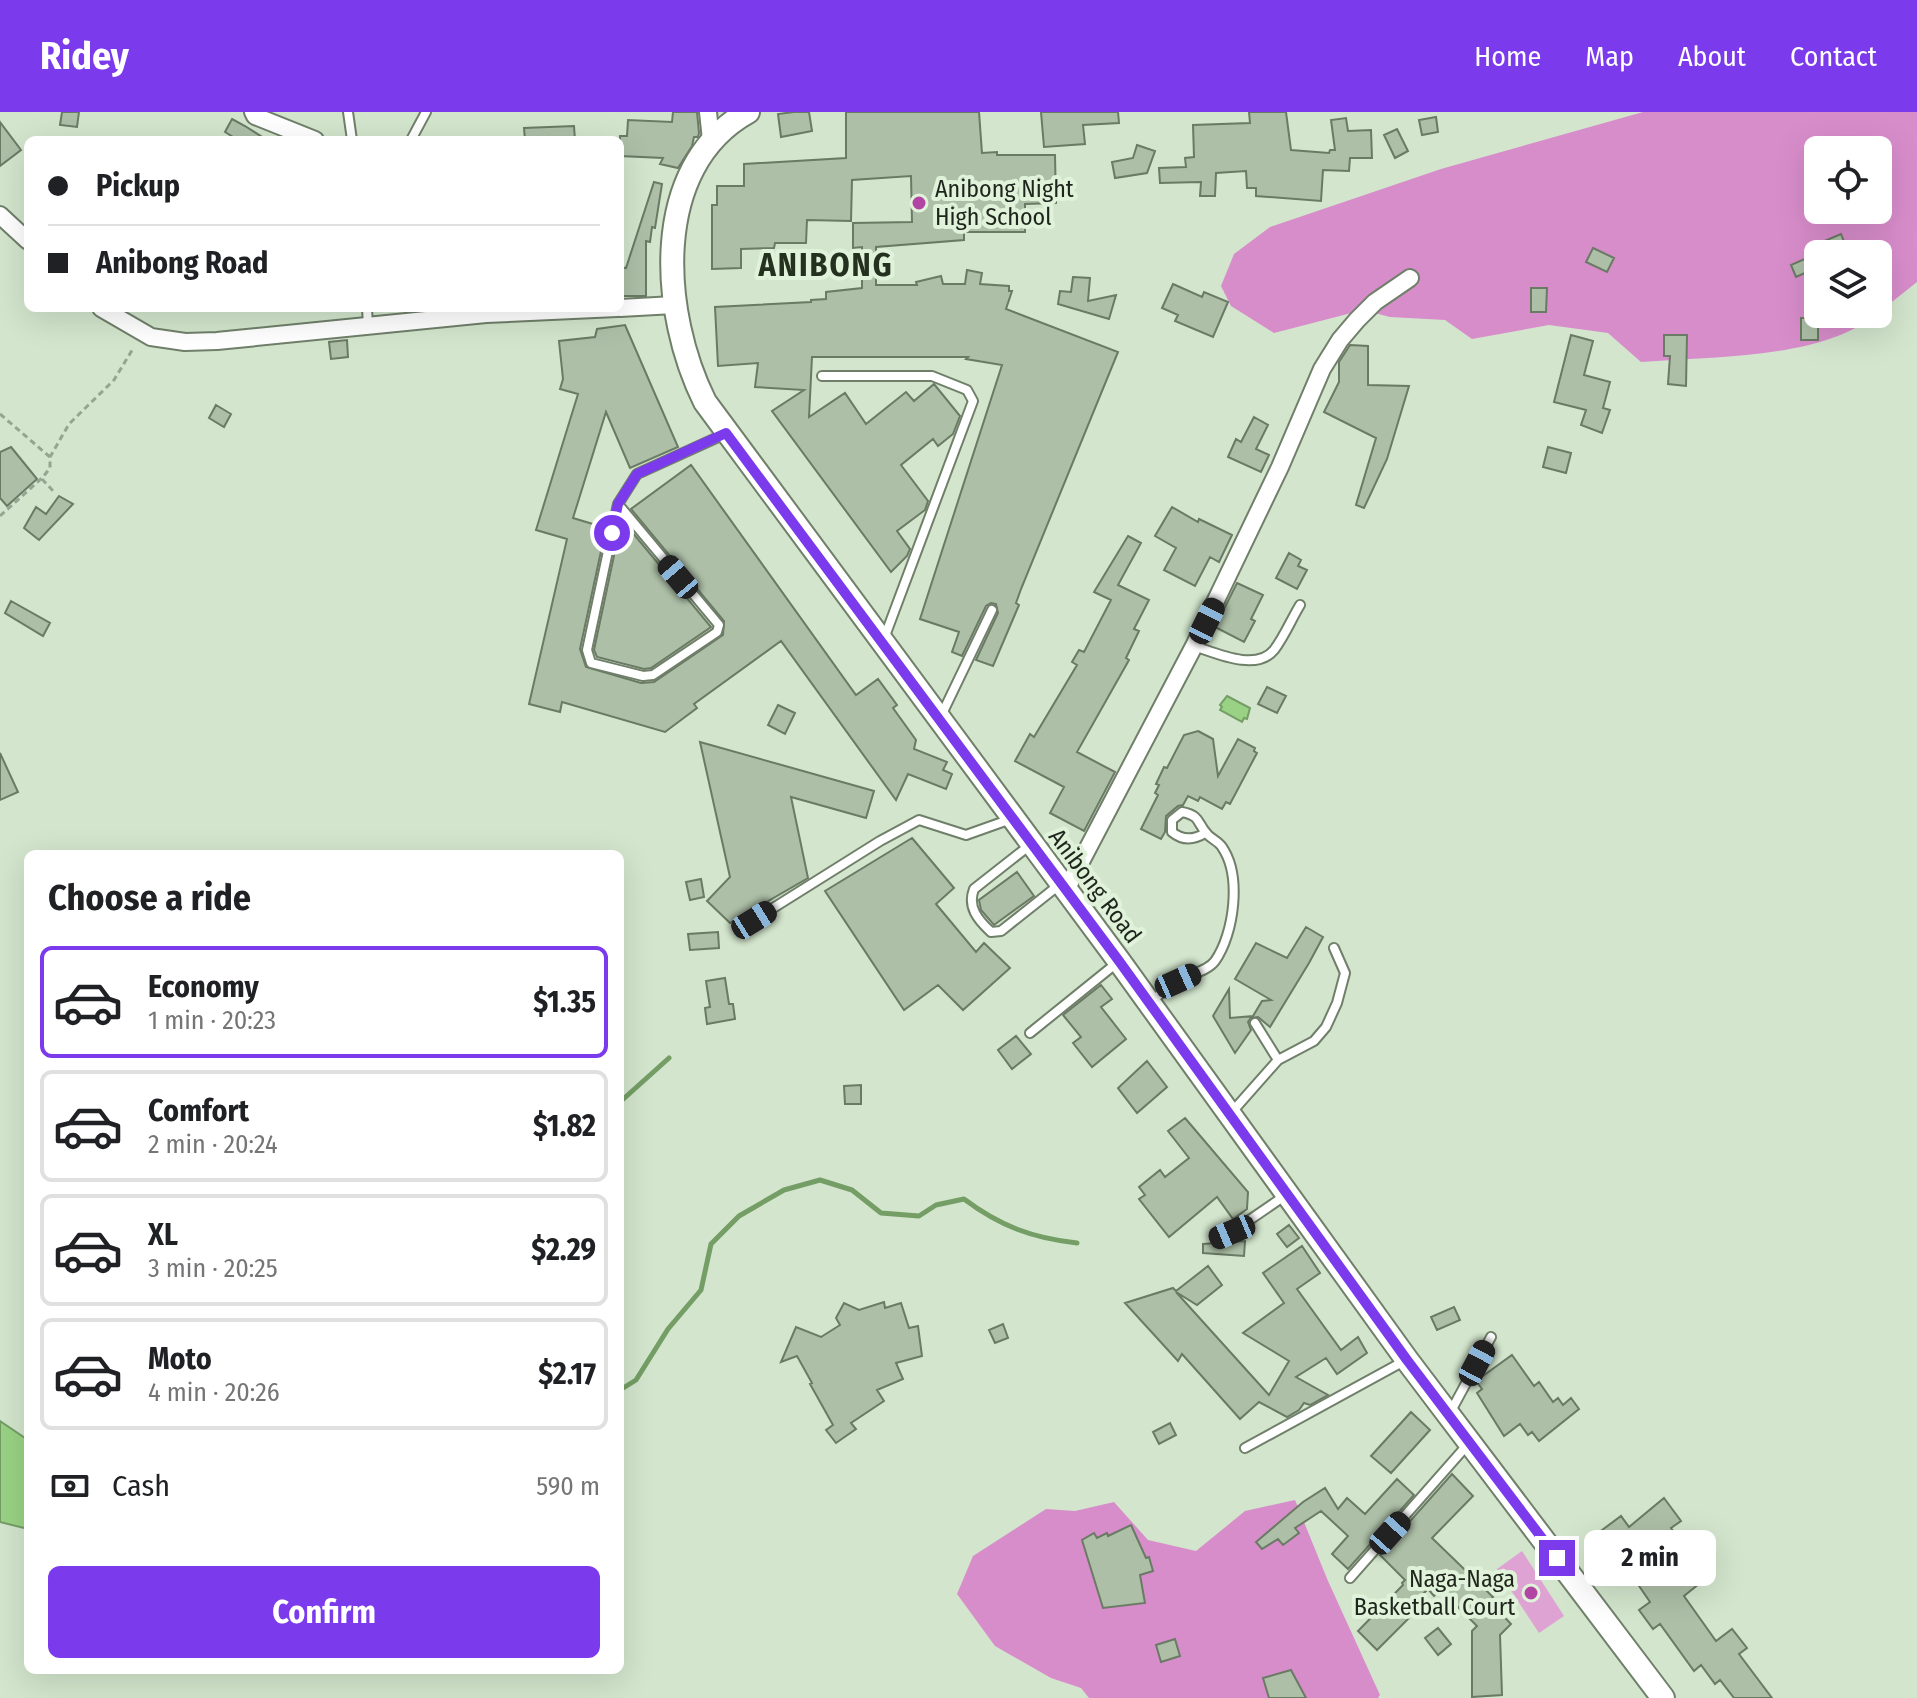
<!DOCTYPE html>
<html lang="en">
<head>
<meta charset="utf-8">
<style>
  body { margin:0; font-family:"Fira Sans Condensed",sans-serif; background:#f2f2f2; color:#202124; height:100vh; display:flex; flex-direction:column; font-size:30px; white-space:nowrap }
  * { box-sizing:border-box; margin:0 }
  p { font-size:26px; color:#757577 }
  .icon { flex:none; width:44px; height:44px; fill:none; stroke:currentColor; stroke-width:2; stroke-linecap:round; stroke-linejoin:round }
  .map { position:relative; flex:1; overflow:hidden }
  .panel { position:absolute; left:24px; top:738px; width:600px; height:824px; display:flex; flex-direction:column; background:#fff; border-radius:12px; box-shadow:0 8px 32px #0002 }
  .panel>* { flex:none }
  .banner { position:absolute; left:24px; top:24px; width:600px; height:176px; border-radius:12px; box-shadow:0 8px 32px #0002; display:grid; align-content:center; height:176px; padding:0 24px; background:#fff }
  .buttons { position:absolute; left:1804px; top:24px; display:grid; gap:16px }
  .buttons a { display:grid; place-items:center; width:88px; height:88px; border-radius:12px; background:#fff; box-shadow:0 8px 32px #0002; font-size:40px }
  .end { position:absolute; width:36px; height:36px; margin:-18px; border:10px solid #7c3aed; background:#fff; box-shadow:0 0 0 4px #fff }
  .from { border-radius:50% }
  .bubble { position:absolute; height:56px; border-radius:12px; background:#fff; box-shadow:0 8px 32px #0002; font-size:26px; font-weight:700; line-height:56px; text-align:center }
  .car { position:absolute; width:24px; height:48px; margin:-24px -12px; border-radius:10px; box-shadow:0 0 6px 2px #0007; background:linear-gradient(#222 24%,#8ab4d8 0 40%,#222 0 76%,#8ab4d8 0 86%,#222 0) }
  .banner b { display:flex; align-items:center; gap:28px; height:76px; font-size:30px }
  .banner b+b { border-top:2px solid #e0e0e0 }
  .banner i { width:20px; height:20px; background:#202124 }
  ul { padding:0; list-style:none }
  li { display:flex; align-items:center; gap:24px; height:112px; margin:0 16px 12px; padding:0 8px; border:4px solid #e0e0e0; border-radius:12px }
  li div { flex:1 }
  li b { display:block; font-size:30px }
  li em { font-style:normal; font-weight:700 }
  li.active { border-color:#7c3aed }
  li>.icon { width:72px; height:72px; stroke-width:1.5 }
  h2 { padding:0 24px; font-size:36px; line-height:96px }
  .pay { display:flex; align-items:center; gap:20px; height:88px; padding:0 24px; font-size:30px }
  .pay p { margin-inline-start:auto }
  .button { display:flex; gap:16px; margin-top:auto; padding:16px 24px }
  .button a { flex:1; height:92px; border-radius:12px; background:#7c3aed; color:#fff; font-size:32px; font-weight:700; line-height:92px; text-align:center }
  header { display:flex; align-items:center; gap:48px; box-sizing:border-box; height:112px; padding:0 40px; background:#7c3aed; color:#fff }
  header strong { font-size:38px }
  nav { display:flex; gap:44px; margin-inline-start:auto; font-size:28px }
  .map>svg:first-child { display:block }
  .green { fill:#dea3d3 }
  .forest { fill:#d88dcb; fill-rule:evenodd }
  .water { fill:#99d284; stroke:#749e65; stroke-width:2 }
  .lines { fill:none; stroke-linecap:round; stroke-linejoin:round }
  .stream { stroke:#749e65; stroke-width:5 }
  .building { fill:#adbfa7; stroke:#6a7a64; stroke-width:2 }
  .lane-casing { stroke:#6f7f69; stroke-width:12 }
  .street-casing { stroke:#6f7f69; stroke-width:20 }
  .secondary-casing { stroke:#6f7f69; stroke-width:26 }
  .path { stroke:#96a592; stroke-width:3; stroke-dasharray:6 4; stroke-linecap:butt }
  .lane { stroke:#fff; stroke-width:8 }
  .street { stroke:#fff; stroke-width:16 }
  .secondary { stroke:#fff; stroke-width:22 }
  .route { stroke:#7c3aed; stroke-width:10 }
  .poi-dot { fill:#b245a4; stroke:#e0f2da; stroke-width:3 }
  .labels { text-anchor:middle; stroke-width:8; stroke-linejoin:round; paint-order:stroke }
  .poi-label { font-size:24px; fill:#1e251c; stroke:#e0f2da; text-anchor:start }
  .street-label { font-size:24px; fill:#1e251c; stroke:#e0f2da }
  .district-label { font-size:32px; font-weight:bold; letter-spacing:2px; fill:#23311e; stroke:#e0f2da }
</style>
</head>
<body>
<header>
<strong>Ridey</strong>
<nav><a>Home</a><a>Map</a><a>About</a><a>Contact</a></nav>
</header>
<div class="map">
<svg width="1917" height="1586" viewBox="0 0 1917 1586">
  <rect width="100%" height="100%" fill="#d3e5cd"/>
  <path class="green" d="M1522 1439 1564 1504 1539 1521 1497 1457Z"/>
  <path class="forest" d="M1643 0H1917V170L1878 201V142H1818V202H1877C1820 248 1712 244 1641 250L1608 221 1549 213 1472 227 1445 208 1390 205 1363 198 1274 221 1231 194 1221 174 1234 142 1270 115 1441 57ZM1818 38H1878V98H1818Z
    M1295 1388 1328 1469 1380 1583 1378 1586H1089L1081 1576 1051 1566 995 1534 957 1482 973 1444 1046 1397 1075 1399 1114 1390 1148 1428 1196 1439 1245 1399Z"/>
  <path class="water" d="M1227 584 1250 596 1247 607 1244 606 1242 610 1220 598 1222 595 1220 593Z
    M0 1309 28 1328V1417L0 1410Z"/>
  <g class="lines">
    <path class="stream" d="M620 990 669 946
      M620 1278 636 1268 668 1217 701 1178 711 1132 739 1104 784 1078 820 1068 852 1078 881 1101 919 1104 936 1093 964 1087C1000 1114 1032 1126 1077 1131"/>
  </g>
  <path class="building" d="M62 0H79L77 15 60 13Z
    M673 0H697L699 21 698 25H694L692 34 678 56 660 52 663 46 620 44V24H627L628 8 672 10Z
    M794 0H809L812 19 781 25 778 2Z
    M846 0H979L982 41 997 40V43H1055L1056 91 1025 92V120H964V128L876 135V173H917L916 170 941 164 943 172H965L967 158 982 161 980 172 1009 174V179H1012L1006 197 1118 240 1021 477 1016 491 1019 493 993 554 976 548 998 501 996 492 991 491 986 494 962 544 952 540 959 520 920 507 1002 253 966 247 968 245H812L809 305 845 281 866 312 906 280 914 289 934 272 960 304 953 322 938 334 933 327 901 353 928 389 925 398 897 419 910 437 907 444 891 460 772 299 804 278 755 275 758 251 718 254 715 195 811 190V188L826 187V180L862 176V135L853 136V111L912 110 911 64 852 68 851 109 807 108 806 131H775L774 136 741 137V156L712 157V93H717V74H744V52L846 46Z
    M1041 0H1118L1119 11 1083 13 1085 32 1044 35Z
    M1249 0H1286L1291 38 1329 41 1330 38H1335L1331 8 1346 6 1348 19 1371 18 1372 46H1350L1349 59 1323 58 1321 89 1256 84V76H1247L1246 59 1216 61 1215 84H1200L1201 70 1160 71 1159 56 1186 55 1185 46 1194 45 1193 13 1250 11Z
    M1436 5 1438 20 1422 23 1419 8Z
    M232 7 245 14 267 28H238L225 20Z
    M0 10 21 38 0 54Z
    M574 14 575 28H525L524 16Z
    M1397 17 1408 39 1395 46 1384 23Z
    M1137 33 1155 39 1147 61 1115 66 1112 50 1133 46Z
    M654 70 662 72 655 116 652 115 650 130 646 129V184H620V155L626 156Z
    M1841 122 1849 142H1827L1822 130Z
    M1593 136 1614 146 1607 160 1586 150Z
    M1809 145 1814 157 1796 165 1791 153Z
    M1073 165 1090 166 1088 189 1116 183 1109 207 1058 192 1060 179 1071 180Z
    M1173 172 1202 185 1204 180 1228 190 1213 225 1175 209 1178 203 1162 196Z
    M1531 176H1547L1546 200H1531Z
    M1801 206H1818V228H1801Z
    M625 213 678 335 630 356 606 300 573 406 606 416 580 537 586 555 641 571 654 570 723 523 724 509 631 397 691 353 856 583 878 567 897 593 893 596 916 628 914 637 947 650 943 658 952 662 946 677 908 662 896 688 781 529 694 592 697 596 665 620 562 590 560 600 529 592 567 427 536 418 578 282 560 277 563 267 559 229 595 225 597 217Z
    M1571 223 1593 229 1584 263 1610 270 1603 296 1610 298 1602 321 1581 313 1586 298 1554 290Z
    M1664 223H1687L1686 274 1668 272 1670 244H1664Z
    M347 228 348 245 331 247 329 230Z
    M1350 233 1368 234V273L1409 274 1387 347 1364 396 1356 393 1376 326 1324 300 1339 270V250Z
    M216 293 231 302 224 315 209 306Z
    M1254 305 1268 313 1256 337 1269 343 1261 360 1228 345 1236 327 1241 330Z
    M11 335 37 367 7 394 0 386V340Z
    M1548 335 1571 341 1566 361 1543 355Z
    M59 384 73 392 39 428 24 416 36 395 46 402Z
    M1172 395 1198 410 1199 407 1232 423 1219 450 1210 445 1195 474 1164 458 1176 436 1155 424Z
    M627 414 711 515 651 556 644 557 597 545 594 538 619 420 625 422Z
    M1128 424 1141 431 1118 473 1149 488 1134 517 1139 519 1126 546 1129 548 1077 640 1115 660 1084 719 1050 701 1064 675 1015 649 1030 622 1034 625 1077 553 1072 550 1079 538 1084 540 1111 488 1094 480Z
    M1289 441 1301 448 1298 454 1307 458 1297 477 1276 466Z
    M1237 471 1263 483 1251 507 1255 509 1244 530 1215 515Z
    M11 489 50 511 43 524 5 501Z
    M1267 575 1286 584 1277 601 1258 592Z
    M778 593 795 601 785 622 768 613Z
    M1198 619 1213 627 1218 664 1238 627 1255 636 1254 639 1257 641 1230 692 1226 690 1222 697 1200 685 1198 689 1188 684 1183 693 1178 694 1166 704 1165 720 1161 727 1141 717 1158 683 1155 681 1159 673 1156 672 1164 655 1167 656 1184 623Z
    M700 630 874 679 866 706 791 685 808 766 730 811 707 789 730 765Z
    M0 641 18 680 0 688Z
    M912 726 954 776 936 792 976 840 984 831 1010 856 963 898 938 873 904 898 825 779Z
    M1017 760 1034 784 994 813 981 798 979 788Z
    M701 767 704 785 690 788 686 770Z
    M1306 815 1323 825 1309 851 1270 915 1258 905 1251 906 1248 910 1251 918 1235 941 1213 904 1229 877 1230 906 1253 904 1262 889 1271 888 1235 867 1256 831 1287 846Z
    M718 820 719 836 690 838 688 822Z
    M725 866 729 892H733L735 907 707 912 705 896 710 895 706 869Z
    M1101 873 1112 887 1101 895 1126 927 1092 955 1073 931 1081 925 1063 903Z
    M1016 924 1031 942 1012 957 998 938Z
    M1147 949 1167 975 1137 1001 1118 976Z
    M861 973V992H845L844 974Z
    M1185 1006 1248 1080 1247 1097 1233 1107 1217 1085 1169 1125 1139 1087 1145 1083 1139 1075 1160 1058 1165 1065 1189 1046 1168 1019Z
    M1289 1113 1299 1126 1287 1135 1277 1122Z
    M1245 1129 1244 1144 1203 1141V1132Z
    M1302 1134 1320 1161 1297 1177 1341 1238 1358 1225 1367 1241 1337 1262 1326 1246 1296 1265 1328 1283 1310 1293 1304 1291 1299 1298 1287 1305 1259 1290 1240 1307 1182 1242 1178 1249 1125 1191 1173 1176 1176 1179 1208 1154 1222 1173 1197 1193 1176 1180 1269 1283 1289 1249 1243 1221 1284 1191 1263 1161Z
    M884 1190 885 1196 901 1191 909 1216 918 1214 922 1244 896 1251 903 1267 877 1278 884 1289 851 1311 856 1317 836 1331 826 1318 833 1313 810 1272 812 1271 797 1244 781 1250 796 1215 821 1225 840 1213 836 1206 844 1191 859 1198Z
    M1454 1195 1460 1208 1437 1218 1431 1205Z
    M1003 1212 1008 1226 995 1231 989 1218Z
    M1512 1243 1534 1274 1539 1270 1553 1290 1558 1286 1563 1293 1571 1286 1579 1297 1539 1329 1532 1320 1528 1323 1520 1312 1504 1324 1477 1281 1482 1277 1476 1269Z
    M1411 1300 1430 1318 1391 1361 1371 1344Z
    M1170 1311 1176 1323 1159 1332 1153 1320Z
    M1452 1362 1473 1384 1432 1426 1493 1485 1489 1489 1511 1512 1500 1523 1502 1583 1472 1585V1519L1477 1514 1440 1477 1434 1484 1428 1477 1408 1497 1413 1502 1377 1538 1358 1519 1403 1473 1402 1471 1405 1468 1380 1443Z
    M1397 1367 1414 1383 1348 1457 1332 1442 1348 1424 1321 1399 1295 1416 1299 1421 1283 1433 1278 1427 1262 1437 1256 1430 1303 1390 1325 1376 1338 1397 1347 1386 1365 1402Z
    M1664 1386 1681 1409 1671 1416 1697 1453 1700 1450 1710 1463 1684 1484 1716 1529 1732 1517 1747 1536 1739 1542 1772 1586H1734L1720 1568 1715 1572 1701 1553 1694 1559 1660 1512 1653 1517 1639 1498 1650 1490 1626 1455 1607 1469 1586 1441 1599 1431 1594 1424 1621 1404 1629 1415Z
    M1131 1413 1146 1446 1149 1445 1153 1459 1140 1463 1145 1491 1103 1496 1082 1428 1094 1421 1097 1426 1107 1421 1108 1424Z
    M1438 1516 1451 1532 1438 1543 1425 1526Z
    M1175 1527 1180 1544 1161 1550 1156 1533Z
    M1291 1558 1306 1586H1269L1263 1566Z"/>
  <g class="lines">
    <defs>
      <path id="lane" d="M348 0 352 28
        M411 28 426 0
        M367 196 368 214
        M822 264H932L967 278 973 289 885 524
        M618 392 719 513 717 520 653 563 643 564 591 551 587 538 618 392 637 362 725 322
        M1194 534C1216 541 1256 560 1274 538 1284 525 1291 508 1300 493
        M941 604 992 498
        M1030 733 974 777C967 795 978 808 991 820L1001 819 1059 773
        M754 808 880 729 919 708 966 723 1011 707
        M1152 889C1160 882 1168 875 1177 869 1188 862 1207 860 1215 849 1234 822 1242 764 1222 735 1219 730 1212 727 1208 723 1196 711 1202 704 1182 700L1172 708V720C1183 729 1194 728 1205 721
        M1255 911 1278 948
        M1030 921 1118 850
        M1232 1000 1278 948 1314 929 1326 915 1337 891 1345 861 1334 836
        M1216 1126 1232 1120 1286 1083
        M1451 1299 1491 1225
        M1245 1336 1406 1248
        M1350 1466 1469 1331"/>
      <path id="street" d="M253 0 255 4 315 28
        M708 0 711 28
        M0 103 28 129
        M101 196 151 225 185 230 217 229 486 202 617 196
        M620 196 674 193
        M1066 778 1194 534 1280 355 1322 257 1340 228 1357 208 1375 190 1410 166"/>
      <path id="secondary" d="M748 0C649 55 661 202 705 290L1119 849 1407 1248 1663 1586"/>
    </defs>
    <use href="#lane" class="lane-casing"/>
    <use href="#street" class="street-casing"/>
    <use href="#secondary" class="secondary-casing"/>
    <path class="path" d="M0 302 50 345
      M42 367 55 381
      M0 404 43 365 50 356V345L69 312 114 268 134 235"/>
    <use href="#lane" class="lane"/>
    <use href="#street" class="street"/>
    <use href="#secondary" class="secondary"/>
  </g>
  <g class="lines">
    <path class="route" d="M612 421 618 392 637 362 726 321 1119 849 1407 1248 1557 1446"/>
  </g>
  <g class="poi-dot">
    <circle cx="919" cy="91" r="8"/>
    <circle cx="1531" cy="1481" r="8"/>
  </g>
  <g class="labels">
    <g class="poi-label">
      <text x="935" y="85">Anibong Night<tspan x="935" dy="28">High School</tspan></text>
      <text x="1515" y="1475" text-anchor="end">Naga-Naga<tspan x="1515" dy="28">Basketball Court</tspan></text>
    </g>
    <g class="street-label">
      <text transform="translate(1095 774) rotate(53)" y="8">Anibong Road</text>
    </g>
    <g class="district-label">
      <text x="826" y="164">ANIBONG</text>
    </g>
  </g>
</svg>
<div class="buttons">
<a><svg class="icon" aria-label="locate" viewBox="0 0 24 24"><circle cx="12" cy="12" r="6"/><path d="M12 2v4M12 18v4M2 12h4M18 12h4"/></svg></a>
<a><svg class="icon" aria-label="layers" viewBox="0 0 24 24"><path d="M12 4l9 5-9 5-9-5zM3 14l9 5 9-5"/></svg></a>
</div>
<i class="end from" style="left:612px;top:421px"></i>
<i class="end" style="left:1557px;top:1446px"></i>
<div class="bubble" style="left:1584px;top:1418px;width:132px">2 min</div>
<i class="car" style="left:678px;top:465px;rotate:320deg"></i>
<i class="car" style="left:1207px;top:509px;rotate:26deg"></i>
<i class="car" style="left:754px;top:808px;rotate:58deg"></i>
<i class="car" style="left:1178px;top:869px;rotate:66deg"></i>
<i class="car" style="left:1232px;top:1120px;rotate:247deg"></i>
<i class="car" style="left:1477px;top:1251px;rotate:28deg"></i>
<i class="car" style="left:1390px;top:1421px;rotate:42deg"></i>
<div class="banner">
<b><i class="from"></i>Pickup</b>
<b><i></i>Anibong Road</b>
</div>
<section class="panel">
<h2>Choose a ride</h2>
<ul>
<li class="active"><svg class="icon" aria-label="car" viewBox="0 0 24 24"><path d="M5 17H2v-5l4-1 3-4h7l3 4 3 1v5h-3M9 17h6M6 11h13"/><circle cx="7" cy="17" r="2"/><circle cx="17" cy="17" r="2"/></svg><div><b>Economy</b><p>1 min · 20:23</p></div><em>$1.35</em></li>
<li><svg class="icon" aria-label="car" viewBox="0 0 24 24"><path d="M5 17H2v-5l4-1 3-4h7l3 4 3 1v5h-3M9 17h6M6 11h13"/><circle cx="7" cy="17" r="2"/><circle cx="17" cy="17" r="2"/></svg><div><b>Comfort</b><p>2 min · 20:24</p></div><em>$1.82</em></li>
<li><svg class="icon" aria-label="car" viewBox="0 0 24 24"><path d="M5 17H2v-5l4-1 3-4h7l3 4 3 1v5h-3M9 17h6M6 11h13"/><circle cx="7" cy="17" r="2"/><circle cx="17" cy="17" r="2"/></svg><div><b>XL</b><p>3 min · 20:25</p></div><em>$2.29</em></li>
<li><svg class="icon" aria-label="car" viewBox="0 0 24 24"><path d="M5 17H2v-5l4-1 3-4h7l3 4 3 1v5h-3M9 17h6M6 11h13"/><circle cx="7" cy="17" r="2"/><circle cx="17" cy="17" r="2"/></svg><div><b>Moto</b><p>4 min · 20:26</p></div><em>$2.17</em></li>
</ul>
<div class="pay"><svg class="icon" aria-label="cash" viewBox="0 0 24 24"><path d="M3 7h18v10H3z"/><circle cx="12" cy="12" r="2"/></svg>Cash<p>590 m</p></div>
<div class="button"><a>Confirm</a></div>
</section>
</div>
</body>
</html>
